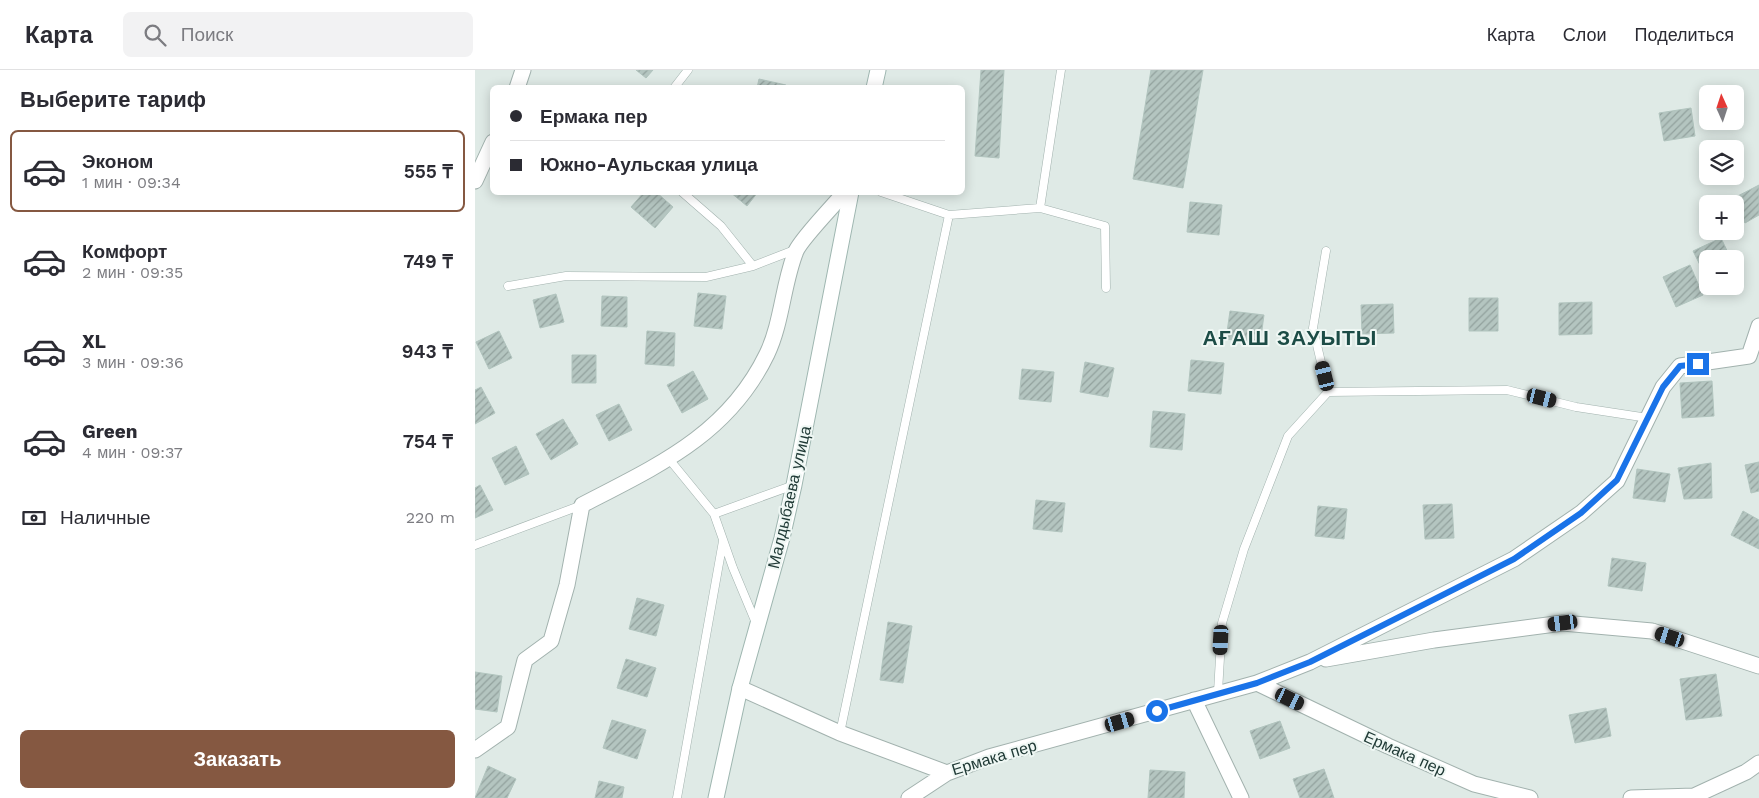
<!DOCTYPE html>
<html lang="ru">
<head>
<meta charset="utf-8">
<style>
  body { margin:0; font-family:"Work Sans",sans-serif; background:#f2f2f3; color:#2b2b33; height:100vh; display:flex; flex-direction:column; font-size:19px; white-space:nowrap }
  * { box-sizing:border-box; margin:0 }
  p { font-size:16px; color:#7c7c81 }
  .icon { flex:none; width:28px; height:28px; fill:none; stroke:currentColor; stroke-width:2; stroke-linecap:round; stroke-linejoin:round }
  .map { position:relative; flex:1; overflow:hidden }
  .sheet { display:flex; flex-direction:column; background:#fff; width:475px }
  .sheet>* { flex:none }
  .hud { position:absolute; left:15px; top:15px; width:475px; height:110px; border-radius:8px; box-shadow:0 2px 12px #0003; display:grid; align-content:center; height:110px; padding:0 20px; background:#fff }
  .needle { width:32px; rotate:357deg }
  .controls { position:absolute; left:1224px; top:15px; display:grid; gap:10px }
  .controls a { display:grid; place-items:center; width:45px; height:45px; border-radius:8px; background:#fff; box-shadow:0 2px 12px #0003; font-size:25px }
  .end { position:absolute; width:22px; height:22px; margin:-11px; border:6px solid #1a73e8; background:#fff; box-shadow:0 0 0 2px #fff }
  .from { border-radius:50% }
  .car { position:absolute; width:15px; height:30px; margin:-15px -8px; border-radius:6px; box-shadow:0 0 4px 1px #0007; background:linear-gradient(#222 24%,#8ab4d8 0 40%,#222 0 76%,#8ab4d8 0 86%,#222 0) }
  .hud b { display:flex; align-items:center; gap:18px; height:48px; font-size:19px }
  .hud b+b { border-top:1px solid #e1e1e2 }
  .hud i { width:12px; height:12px; background:#2b2b33 }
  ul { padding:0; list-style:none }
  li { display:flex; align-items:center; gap:15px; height:82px; margin:0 10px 8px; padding:0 10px; border:2px solid transparent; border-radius:8px }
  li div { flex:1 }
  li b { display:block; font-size:19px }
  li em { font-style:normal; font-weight:600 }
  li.current { border-color:#855841 }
  li>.icon { width:45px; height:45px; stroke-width:1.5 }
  h2 { padding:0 20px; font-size:22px; line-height:60px }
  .pay { display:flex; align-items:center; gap:12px; height:55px; padding:0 20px; font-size:19px }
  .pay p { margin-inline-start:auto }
  .primary-button { display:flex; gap:10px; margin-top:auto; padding:10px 20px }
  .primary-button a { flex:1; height:58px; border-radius:8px; background:#855841; color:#fff; font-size:20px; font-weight:600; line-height:58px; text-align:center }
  header { display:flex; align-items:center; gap:30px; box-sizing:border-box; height:70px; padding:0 25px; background:#fff; border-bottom:1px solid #e1e1e2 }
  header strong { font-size:24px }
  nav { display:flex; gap:28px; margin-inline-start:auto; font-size:18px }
  .search { width:350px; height:45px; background:#f2f2f3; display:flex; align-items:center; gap:12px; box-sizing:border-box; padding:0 18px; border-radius:8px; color:#7c7c81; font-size:19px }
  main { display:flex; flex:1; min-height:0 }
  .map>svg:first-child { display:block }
  .building { fill:url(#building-hatch); stroke:#b1c4be }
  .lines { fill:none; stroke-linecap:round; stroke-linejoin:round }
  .service-casing { stroke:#a2b2ae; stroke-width:9 }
  .minor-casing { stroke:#a2b2ae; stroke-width:17 }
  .secondary-casing { stroke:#9eb6b0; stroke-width:17 }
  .service { stroke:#fff; stroke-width:8 }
  .minor { stroke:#fff; stroke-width:15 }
  .secondary { stroke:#fff; stroke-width:15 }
  .route { stroke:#1a73e8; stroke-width:6 }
  .labels { text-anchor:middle; stroke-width:4; stroke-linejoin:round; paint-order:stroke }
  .street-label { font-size:16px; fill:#203a36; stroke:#eff7f4 }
  .district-label { font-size:21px; font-weight:bold; letter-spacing:1px; fill:#1c4c46; stroke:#eff7f4 }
</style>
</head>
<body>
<header>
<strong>Карта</strong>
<div class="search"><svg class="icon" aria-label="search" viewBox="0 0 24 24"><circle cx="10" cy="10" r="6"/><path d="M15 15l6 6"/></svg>Поиск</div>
<nav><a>Карта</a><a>Слои</a><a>Поделиться</a></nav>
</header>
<main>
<section class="sheet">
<h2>Выберите тариф</h2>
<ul>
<li class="current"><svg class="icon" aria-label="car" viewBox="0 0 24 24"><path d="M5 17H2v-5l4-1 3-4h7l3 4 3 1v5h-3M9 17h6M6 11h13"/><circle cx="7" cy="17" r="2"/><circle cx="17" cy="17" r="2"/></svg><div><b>Эконом</b><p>1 мин · 09:34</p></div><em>555 ₸</em></li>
<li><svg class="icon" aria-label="car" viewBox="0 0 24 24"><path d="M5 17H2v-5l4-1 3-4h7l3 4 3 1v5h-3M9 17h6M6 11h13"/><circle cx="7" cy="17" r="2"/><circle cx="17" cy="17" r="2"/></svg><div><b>Комфорт</b><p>2 мин · 09:35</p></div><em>749 ₸</em></li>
<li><svg class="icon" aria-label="car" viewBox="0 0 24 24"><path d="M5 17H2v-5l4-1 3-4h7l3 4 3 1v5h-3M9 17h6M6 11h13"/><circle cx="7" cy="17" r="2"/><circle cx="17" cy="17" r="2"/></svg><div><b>XL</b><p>3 мин · 09:36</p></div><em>943 ₸</em></li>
<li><svg class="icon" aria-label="car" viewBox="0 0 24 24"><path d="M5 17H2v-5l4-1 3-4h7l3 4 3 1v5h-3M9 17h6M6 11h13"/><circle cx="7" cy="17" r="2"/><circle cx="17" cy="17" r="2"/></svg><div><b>Green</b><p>4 мин · 09:37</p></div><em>754 ₸</em></li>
</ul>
<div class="pay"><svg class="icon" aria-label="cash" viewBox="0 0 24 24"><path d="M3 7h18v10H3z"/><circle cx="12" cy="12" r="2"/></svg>Наличные<p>220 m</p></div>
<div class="primary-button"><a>Заказать</a></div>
</section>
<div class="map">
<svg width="1284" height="728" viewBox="0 0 1284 728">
  <defs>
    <pattern id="building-hatch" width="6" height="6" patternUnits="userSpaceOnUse" patternTransform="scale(1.25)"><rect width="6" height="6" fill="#b4c5c0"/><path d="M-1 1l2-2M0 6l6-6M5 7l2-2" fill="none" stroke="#92a19d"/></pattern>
  </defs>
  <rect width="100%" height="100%" fill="#dfeae6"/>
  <path class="building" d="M161 0H178L171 8Z
    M506 0H529L524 88 500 86Z
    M676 0H728L708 118 658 109Z
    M284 9 311 15V18H282Z
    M1216 38 1220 66 1189 71 1184 43Z
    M1284 115V145L1270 153 1257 129Z
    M169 122H181L198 137 180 158 156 137Z
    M255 122H283L272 136Z
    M715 132 747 135 744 165 712 162Z
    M1246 168 1256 189H1232V209L1218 181Z
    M1215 195 1228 225 1201 237 1188 207Z
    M223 223 251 226 247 259 219 256Z
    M81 224 89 252 65 258 58 230Z
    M127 226 152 227V257L126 256Z
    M994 228H1023V261H994Z
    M1117 232V264L1084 265V233Z
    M918 234 919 263 887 264 886 235Z
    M755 241 789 245 785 274 751 269Z
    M24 261 37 288 14 299 1 272Z
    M172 261 200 263 199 296 170 294Z
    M97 285H121V313H97Z
    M716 290 749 293 746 324 713 321Z
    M610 292 639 298 633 327 605 322Z
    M547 299 579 302 576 332 544 329Z
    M218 301 233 329 207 343 192 315Z
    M1237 311 1239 346 1207 348 1205 313Z
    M6 317 20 343 0 354V320Z
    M144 334 157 360 134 371 121 345Z
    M678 341 710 344 707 380 675 377Z
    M88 349 103 374 76 390 61 364Z
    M41 376 54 404 30 415 17 388Z
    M1284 392V421L1276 423 1270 395Z
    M1236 393 1237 428 1209 429 1203 398Z
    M1162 399 1195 404 1190 432 1158 428Z
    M5 415 18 440 0 448V418Z
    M561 430 590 433 587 462 558 459Z
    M977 434 979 468 950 469 948 435Z
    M843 436 872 439 869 469 840 466Z
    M1268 441 1284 450V479L1256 465Z
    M1137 488 1171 493 1167 521 1133 516Z
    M162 528 189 535 181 566 154 559Z
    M413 552 437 556 428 613 405 610Z
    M151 589 181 598 172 627 142 618Z
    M0 602 27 606 22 642 0 639Z
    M1241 604 1247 646 1211 650 1205 609Z
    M1131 638 1136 666 1100 673 1094 645Z
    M137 650 171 660 162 689 128 678Z
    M805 651 815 678 785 689 775 661Z
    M13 696 41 709 32 728H0Z
    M849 699 859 728H825L818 709Z
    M675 700 710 702 709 728H673Z
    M124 711 149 717 147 728H120Z"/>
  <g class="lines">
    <defs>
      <path id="service" d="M199 18 213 0
        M207 122 246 156 278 196
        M406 122 474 145 565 138 630 156 631 218
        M565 138 586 0
        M33 216 91 206 231 207 278 196 322 179
        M853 322 1032 320 1101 337 1173 348
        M194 389 239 444 258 498 281 553
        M239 444 319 415
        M0 475 107 435
        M743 622 747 553 769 479 813 366 853 322 838 258 851 181
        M365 663 474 145
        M202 728 248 471"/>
      <path id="minor" d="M42 18 48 0
        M0 111 18 72
        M851 589 959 570 1088 553 1177 561 1284 596
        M782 613 913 676 999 714 1055 728
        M265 618 365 663 472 703 514 687 782 613 835 592 1039 489 1106 443 1142 411 1188 317 1205 296 1274 286 1284 256
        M719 630 766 728
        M0 680 33 657 50 590 76 571 92 515 107 435C182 396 253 365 292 284 307 253 308 213 321 181 326 169 359 135 370 122
        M434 728 472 703
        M1156 728 1219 726 1271 702 1284 693"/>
      <path id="secondary" d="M399 18 403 0
        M241 728 265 618 307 468 319 415 376 122"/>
    </defs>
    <use href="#service" class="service-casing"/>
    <use href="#minor" class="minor-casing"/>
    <use href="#secondary" class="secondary-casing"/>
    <use href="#service" class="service"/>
    <use href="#minor" class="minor"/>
    <use href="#secondary" class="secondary"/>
  </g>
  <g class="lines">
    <path class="route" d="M682 641 782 613 835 592 1039 489 1106 443 1142 410 1188 317 1205 296 1223 294"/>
  </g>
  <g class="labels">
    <g class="street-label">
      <text transform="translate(314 427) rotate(-77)" y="6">Малдыбаева улица</text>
      <text transform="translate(930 683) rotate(24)" y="6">Ермака пер</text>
      <text transform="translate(519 687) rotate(-17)" y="6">Ермака пер</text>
    </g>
    <g class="district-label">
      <text x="815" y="275">АҒАШ ЗАУЫТЫ</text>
    </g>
  </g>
</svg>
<div class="controls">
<a><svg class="needle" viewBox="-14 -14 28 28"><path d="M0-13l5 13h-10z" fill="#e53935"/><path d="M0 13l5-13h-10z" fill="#7c7c81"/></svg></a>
<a><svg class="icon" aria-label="layers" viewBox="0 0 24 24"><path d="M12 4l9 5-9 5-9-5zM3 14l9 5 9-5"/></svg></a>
<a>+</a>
<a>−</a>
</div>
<i class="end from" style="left:682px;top:641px"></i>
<i class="end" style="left:1223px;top:294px"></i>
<i class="car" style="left:850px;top:306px;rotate:346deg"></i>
<i class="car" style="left:1067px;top:328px;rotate:104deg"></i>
<i class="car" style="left:1088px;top:553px;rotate:263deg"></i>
<i class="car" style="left:1195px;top:567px;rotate:288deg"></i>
<i class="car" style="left:746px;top:570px;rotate:183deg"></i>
<i class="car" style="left:815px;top:629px;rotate:116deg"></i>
<i class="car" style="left:645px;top:652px;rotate:74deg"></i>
<div class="hud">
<b><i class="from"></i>Ермака пер</b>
<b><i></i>Южно-Аульская улица</b>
</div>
</div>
</main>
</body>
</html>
